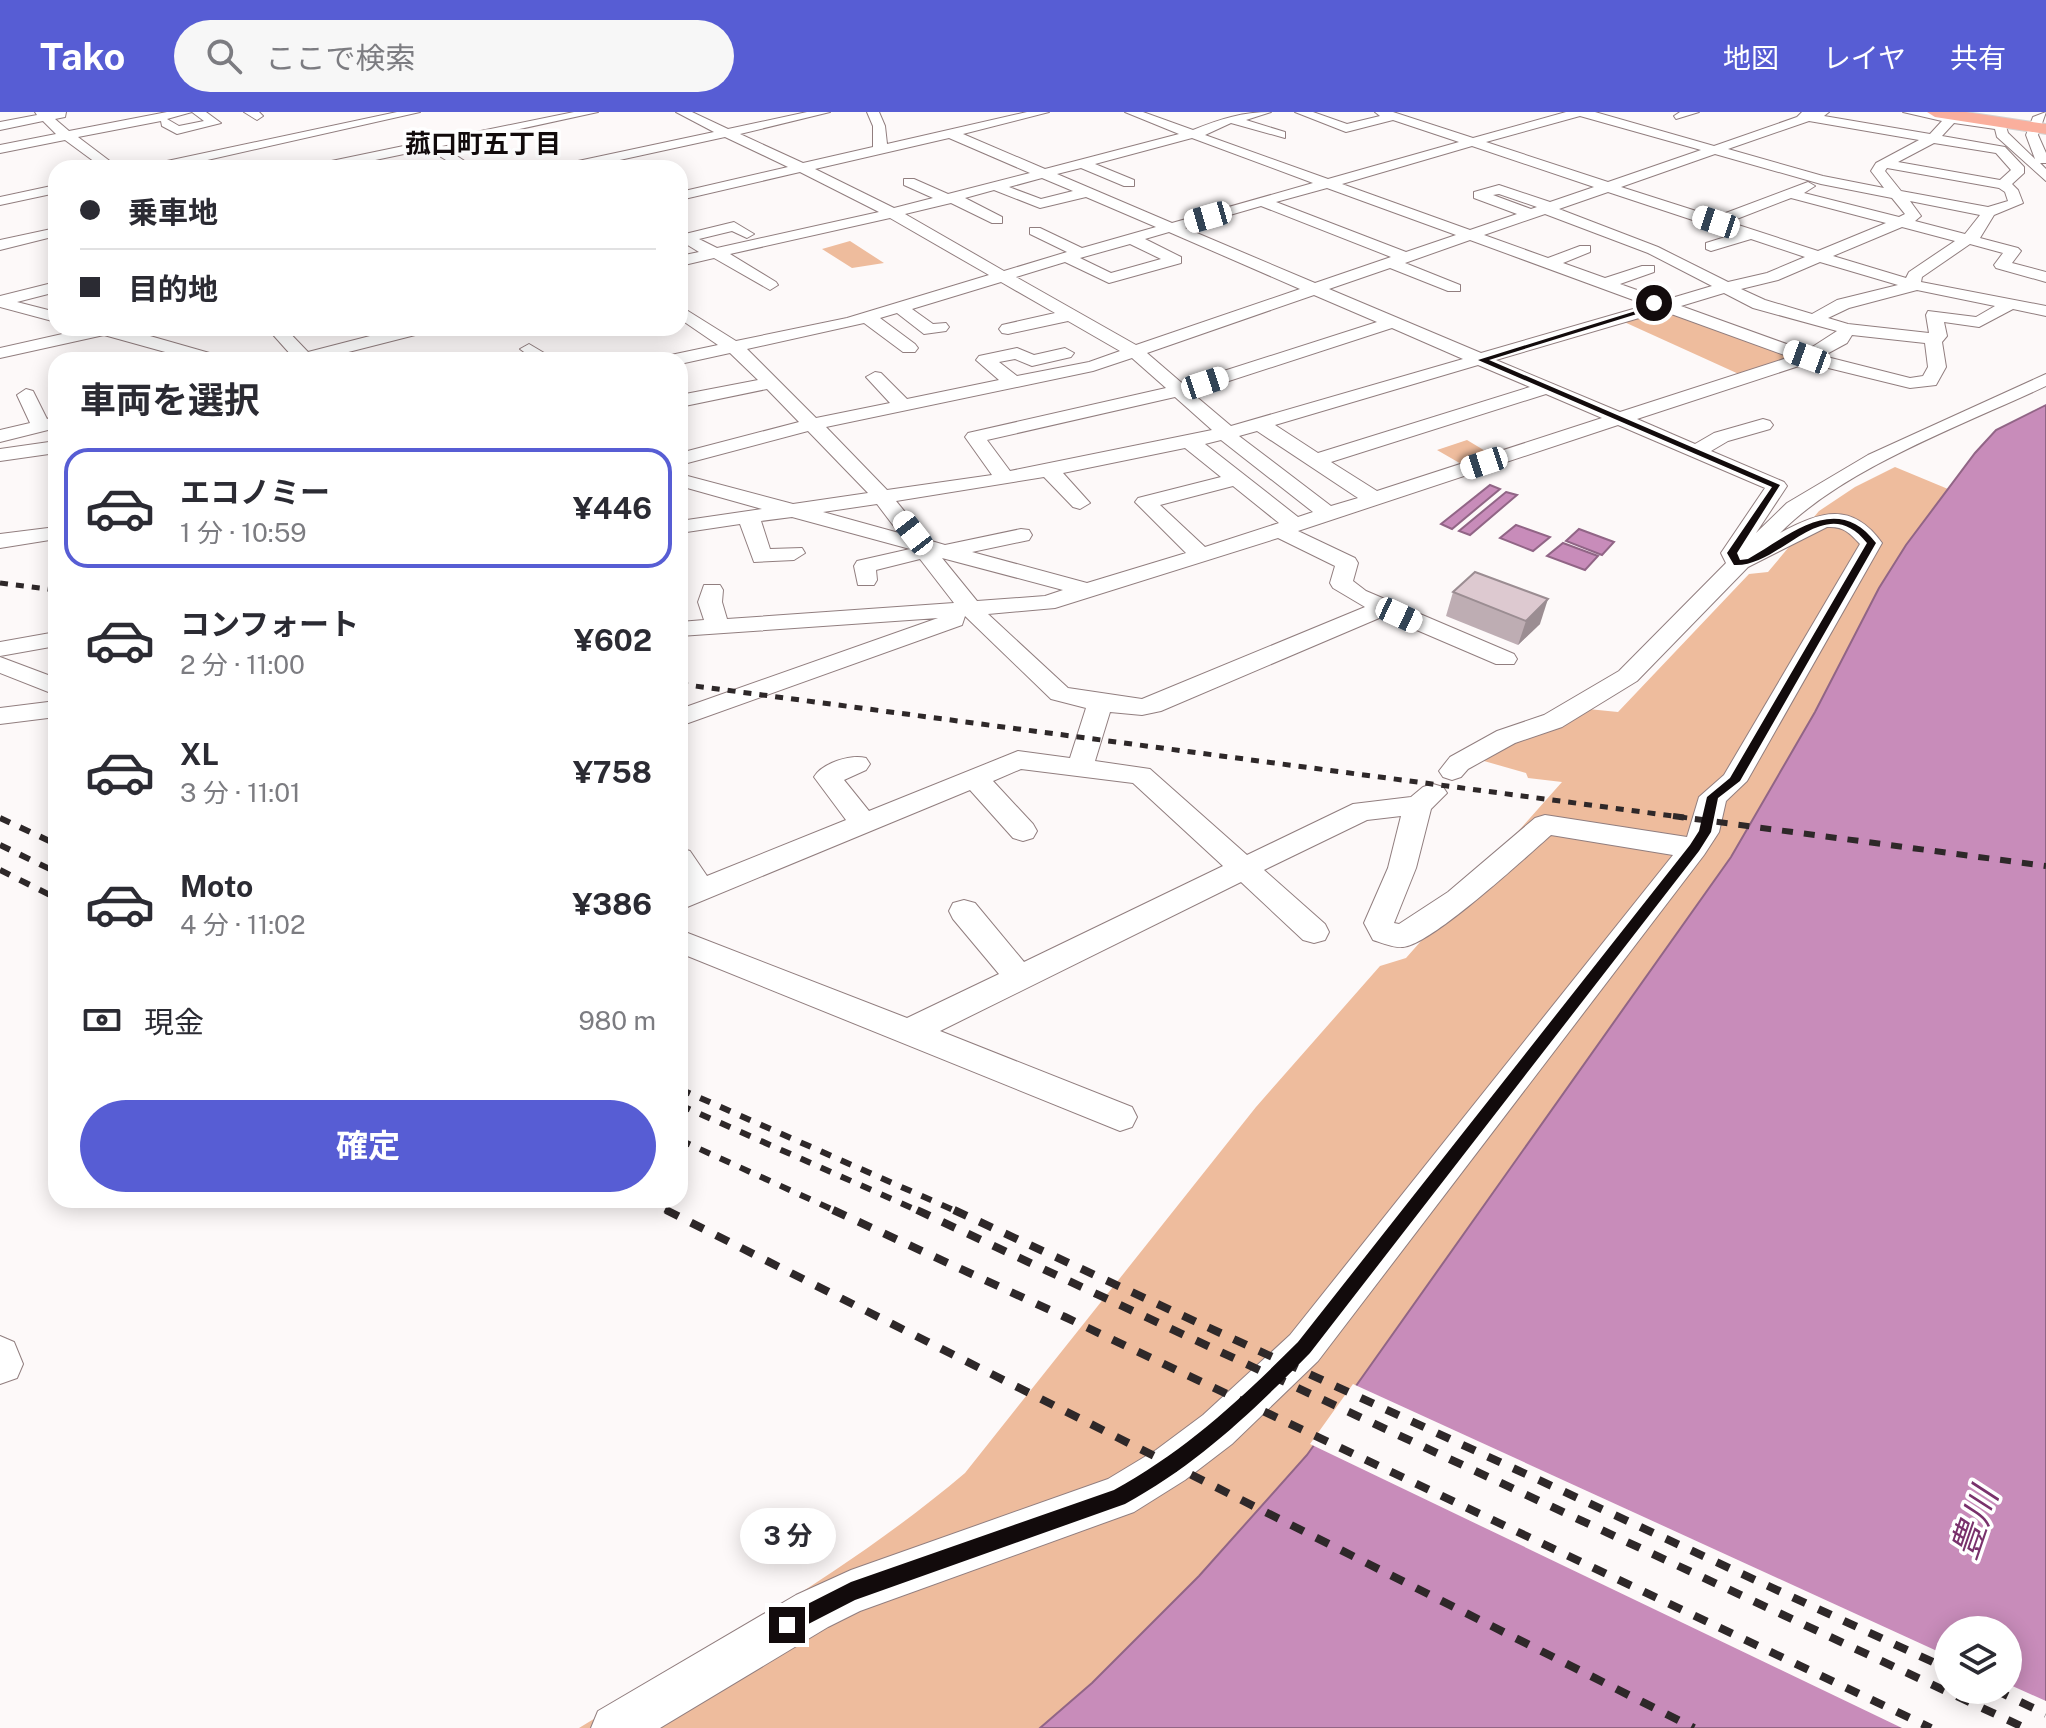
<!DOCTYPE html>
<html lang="ja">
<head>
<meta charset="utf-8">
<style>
  body { margin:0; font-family:"Public Sans","Noto Sans JP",sans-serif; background:#f7f7f7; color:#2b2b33; height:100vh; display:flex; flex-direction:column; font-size:30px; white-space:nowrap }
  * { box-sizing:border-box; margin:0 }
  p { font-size:26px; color:#7c7c81 }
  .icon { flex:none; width:44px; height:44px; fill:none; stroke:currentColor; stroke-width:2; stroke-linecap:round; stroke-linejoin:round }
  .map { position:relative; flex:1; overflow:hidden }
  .drawer { position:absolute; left:48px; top:240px; width:640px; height:856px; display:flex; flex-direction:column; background:#fff; border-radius:24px; box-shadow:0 4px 20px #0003 }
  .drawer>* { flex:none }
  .banner { position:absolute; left:48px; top:48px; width:640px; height:176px; border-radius:24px; box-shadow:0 4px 20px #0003; display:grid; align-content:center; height:176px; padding:0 32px; background:#fff }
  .buttons { position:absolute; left:1934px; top:1504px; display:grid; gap:16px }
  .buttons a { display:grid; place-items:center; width:88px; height:88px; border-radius:50%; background:#fff; box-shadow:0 4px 20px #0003; font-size:40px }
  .end { position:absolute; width:36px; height:36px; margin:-18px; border:10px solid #120b0c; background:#fff; box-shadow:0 0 0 4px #fff }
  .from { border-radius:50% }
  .bubble { position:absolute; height:56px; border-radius:28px; background:#fff; box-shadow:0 4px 20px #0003; font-size:26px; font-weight:700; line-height:56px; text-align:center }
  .car { position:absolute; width:24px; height:48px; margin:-24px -12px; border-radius:10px; box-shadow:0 0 6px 2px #0007; background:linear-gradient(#fff 24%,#345 0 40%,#fff 0 76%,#345 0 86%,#fff 0) }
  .banner b { display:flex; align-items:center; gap:28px; height:76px; font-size:30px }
  .banner b+b { border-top:2px solid #e1e1e2 }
  .banner i { width:20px; height:20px; background:#2b2b33 }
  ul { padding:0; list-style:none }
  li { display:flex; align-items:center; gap:24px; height:120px; margin:0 16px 12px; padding:0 16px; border:4px solid transparent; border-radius:24px }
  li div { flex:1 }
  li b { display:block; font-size:30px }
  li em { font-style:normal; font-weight:700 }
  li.current { border-color:#575dd4 }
  li>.icon { width:72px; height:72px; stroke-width:1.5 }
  h2 { padding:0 32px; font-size:36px; line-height:96px }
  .pay { display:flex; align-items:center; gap:20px; height:88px; padding:0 32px; font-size:30px }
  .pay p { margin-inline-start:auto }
  .action { display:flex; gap:16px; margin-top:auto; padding:16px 32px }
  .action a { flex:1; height:92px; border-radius:48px; background:#575dd4; color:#fff; font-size:32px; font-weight:700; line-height:92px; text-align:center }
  header { display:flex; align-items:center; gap:48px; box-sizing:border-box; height:112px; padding:0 40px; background:#575dd4; color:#fff }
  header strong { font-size:38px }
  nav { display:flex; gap:44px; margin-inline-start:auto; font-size:28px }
  .search { width:560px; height:72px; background:#f7f7f7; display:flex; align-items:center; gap:20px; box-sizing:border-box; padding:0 28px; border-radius:44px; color:#7c7c81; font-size:30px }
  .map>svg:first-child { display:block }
  .green { fill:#eebc9d }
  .water { fill:#c88cba; stroke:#916586; stroke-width:2; fill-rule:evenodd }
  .pier { fill:#fdf9f9 }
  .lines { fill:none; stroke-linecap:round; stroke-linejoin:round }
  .minor-casing { stroke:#917e7f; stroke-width:2 }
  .major-casing { stroke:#d4d3d3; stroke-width:2 }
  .minor { fill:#fff; fill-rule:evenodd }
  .major { fill:#faaf9d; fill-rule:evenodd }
  .rail-far2 { stroke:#2e2829; stroke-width:5; stroke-dasharray:8 8; stroke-linecap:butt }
  .rail-far1 { stroke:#2e2829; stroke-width:6; stroke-dasharray:11 11; stroke-linecap:butt }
  .rail { stroke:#2e2829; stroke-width:8; stroke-dasharray:14 14; stroke-linecap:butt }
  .wall { fill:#beadb3 }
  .shaded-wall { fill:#9b8d92 }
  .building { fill:#ddc9d0; stroke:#9b8d92; stroke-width:2 }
  .route { fill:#120b0c }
  .labels { text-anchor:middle; stroke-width:7; stroke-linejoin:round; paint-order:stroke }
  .far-neighbourhood-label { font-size:26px; font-weight:bold; fill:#120b0c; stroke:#fff }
  .near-water-label { font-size:36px; font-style:italic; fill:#79316c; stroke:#fff }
</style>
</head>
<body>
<header>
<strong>Tako</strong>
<div class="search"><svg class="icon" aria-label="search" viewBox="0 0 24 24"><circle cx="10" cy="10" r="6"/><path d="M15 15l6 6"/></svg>ここで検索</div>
<nav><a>地図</a><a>レイヤ</a><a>共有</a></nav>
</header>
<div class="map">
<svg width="2046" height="1616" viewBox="0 0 2046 1616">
  <rect width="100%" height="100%" fill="#fdf9f9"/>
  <path class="green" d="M850 129 884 151 852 156 822 137Z
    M1665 196 1794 246 1741 263 1622 209Z
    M1467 328 1492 343 1463 353 1437 338Z
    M1895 355 1948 377 1879 476 1815 600 1731 745 1307 1343 1199 1464 1092 1571 1040 1616H579C710 1536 847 1461 965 1361L1256 995 1380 854 1406 846 1562 670 1528 666 1526 661 1477 647 1588 597 1618 600 1749 462 1768 460 1819 399 1855 375Z"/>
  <path class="water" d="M2046 293V1616H1040L1092 1571 1199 1464 1307 1343 1731 745 1815 600 1879 476 1906 433 1975 341 1996 318ZM1948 1518H2008V1578H1948Z
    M1490 373 1500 377 1452 417 1441 412Z
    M1506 380 1517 383 1470 423 1459 419Z
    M1516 413 1550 425 1533 439 1500 426Z
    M1579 417 1614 430 1602 443 1566 429Z
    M1563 431 1598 444 1585 458 1547 444Z"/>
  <path class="pier" d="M1353 1272 1948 1544V1578H2008V1572L2046 1589V1616H1902L1310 1332Z"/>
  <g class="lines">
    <defs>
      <path id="minor" d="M35 0H66L65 5 55 7 69 19 167 0H206L221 11 177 22 162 14 161 9 78 25 119 56H103L65 28 0 41V33L56 22 43 9 0 18V10L37 3ZM192 0 204 9 179 14 167 7Z
        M244 0H259L263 4 257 8Z
        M397 0H420L172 56H146L153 52Z
        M574 0H598L442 34 475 56H459L428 37 337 56H310L317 52 418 31 416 28 422 24 432 29Z
        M676 0H692L728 17 807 0H830L740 22 803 51 873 35V14L867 0H879L885 14 887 32 1027 0H1049L963 22 1045 57 1179 22 1125 0H1143L1193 18C1220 7 1242 0 1271 0L1246 8 1285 20V26L1231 11 1205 23 1328 67 1459 30 1393 8 1346 20 1295 0H1313L1347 12 1380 4 1375 0H1393L1473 26 1566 0H1595L1714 34 1797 5 1802 0H1829L1824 4 1930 22 1942 9 1903 0H1933L2005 11 2008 21 2035 47 2026 23 2033 5 2046 0 2038 23 2046 41V51H2040L2046 57V69L1997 25 1995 17 1954 11 1942 24 2005 35 2024 55V61L2012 72 2018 78 2023 91 1994 103 1980 126 2018 136 2021 139 2012 151 2046 160V170L1996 156 1994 153 2003 141 1970 132 1922 165 1921 170 2046 194V204L2013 197 1979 215 1944 210 1947 224 1942 230 1946 255 1936 273 1910 276 1808 251 1637 307 1695 332 1714 321 1763 307 1770 309 1773 313 1770 317 1728 329 1711 339 1784 370 1787 374 1756 421 1787 391 1868 343 2046 262V274C1963 313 1844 356 1780 421 1820 399 1852 389 1882 431L1747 669 1726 689 1719 720 1704 743 1318 1249 1232 1332 1185 1368 1134 1400 860 1499 828 1515 660 1616H591L598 1599 796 1483 851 1458 1108 1367 1156 1338 1203 1303 1290 1223 1673 743 1551 723C1526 745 1431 833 1403 835 1394 836 1382 831 1373 828L1364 811 1388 756 1401 704 1367 708 1264 758 1325 812 1329 820 1325 828 1314 831 1303 828 1241 770 940 919 1132 995 1137 1005 1132 1015 1120 1019 680 841V818L907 906 999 862 953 807 949 799 953 791 964 788 975 791 1024 850 1223 754 1133 671 1021 657 993 669 1033 712 1037 719 1033 726 1023 729 1013 726 970 678 680 798V775L683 774 680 769V736L690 739 707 764 846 708 814 665C822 651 851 642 866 646L870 652 866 658 844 668 869 699 1018 639 1070 646 1086 596 1051 587 965 504 962 513 680 614V597L938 506 680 524V510L704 508 698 490 704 473H720L723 478 722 490 727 507 954 491 920 447 876 458 877 468 874 473H858L854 454 857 449 910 437 792 405 761 409 770 437 802 436 805 441 794 448 754 450 740 412 680 421V409L762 397 680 374V362L793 392 868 381 808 319 680 353V341L799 310 767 277 680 295V283L758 268 730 241 680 252V248H663L666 244 718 233 680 207V194L736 229 847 206 989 163 890 106 730 142 776 170 778 173 770 178 714 146 680 154V144L699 140 681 129V123L734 110 754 122 747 126 732 119 699 127 717 136 879 100 800 60 680 88V80L788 55 725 25 583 56H557L564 52 714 20ZM1580 4 1701 38 1608 70 1486 30ZM1809 9 1919 28 1876 51 1871 59 1884 76 1823 64 1728 37ZM949 26 1030 61 948 82 914 67H904V73L933 86 894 96 815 57ZM1192 26 1313 71 1172 111 1057 62 1081 56 1124 74H1134V68L1095 52ZM1934 31 1996 41 2011 58 2000 68 1898 50ZM1472 34 1594 75 1550 90 1499 73 1474 80V86L1517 102 1470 118 1342 72ZM1715 42 1821 72 1892 86 1905 102 1899 105 1804 81 1815 74 1808 70 1715 105 1621 75ZM1887 56 1999 76 2005 80 2008 89 1988 95 1901 79 1885 59ZM1042 66 1073 79 1041 87 1009 75ZM1327 76 1456 123 1406 140 1276 90ZM994 78 1040 96 1086 85 1156 115 1082 136 1040 116H1030V122L1067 140 1004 159 905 102 951 91 992 111H1002V105L965 86ZM1608 80 1735 122 1706 131V137L1711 139 1751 127 1805 145 1767 161 1728 170 1658 135 1559 97ZM1499 82 1537 95 1531 97 1493 83ZM1791 86 1886 111 1818 139 1729 110ZM1910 89 1980 103 1965 122 1915 109 1921 104ZM1261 94 1391 145 1315 171 1185 116ZM1545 102 1648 141 1712 174 1665 188 1620 172 1654 160V154H1642L1605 166 1563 151 1590 140V134H1580L1548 146 1484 123ZM1902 115 1955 129 1909 160 1906 166 1833 144ZM1169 120 1300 177 1136 233 1016 165 1065 150 1109 171 1181 151V145L1145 127ZM1470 128 1647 193 1481 241 1329 177 1390 156 1448 179H1460V173L1405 151ZM1130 132 1161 147 1111 161 1080 146ZM1820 150 1898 173 1837 188 1812 202 1765 188 1741 177 1778 168ZM1001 170 1055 201 1002 213 999 217 1002 221 1008 222 1068 209 1120 239 1089 250 1017 264 999 250 1015 247 1032 254 1071 245 1074 241 1065 236 1034 243 1017 236 979 244 976 248 999 268 907 287 881 261 875 260 866 265 890 291 816 306 747 237 864 211 903 240H915L918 236 915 232 880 206 897 201 924 222 946 219 949 215 946 211 933 212 912 197ZM1917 178 1995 194 1976 205 1928 199 1926 203 1929 221 1848 212 1828 206 1849 196ZM1724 181 1753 196 1837 219 1806 239 1681 194ZM1314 183 1377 210 1183 272 1147 241ZM1663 199 1790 245 1620 300 1496 248ZM1392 216 1463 247 1231 314 1192 281ZM1852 223 1925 231 1928 255 1923 264 1910 266 1823 244 1847 231ZM1132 246 1166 276 968 321 965 325 992 363 887 378 826 315 1093 259ZM1478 253 1530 275 1318 341 1275 313ZM1546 282 1602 306 1377 379 1331 350ZM1175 285 1212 318 1010 359 987 328ZM1618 313 1765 376 1721 441 1726 451 1619 559 1544 603 1497 619 1450 645 1439 659 1443 665 1452 668 1461 665 1468 657 1515 631 1562 615 1637 569 1748 455 1827 415C1843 414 1849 420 1860 432L1724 663 1699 685 1687 725 1545 703 1535 706 1448 780 1399 812 1394 811 1416 756 1431 697 1447 681 1443 675 1433 672 1423 675 1411 685 1353 692 1247 743 1150 657 1095 649 1110 600 1142 603 1161 599 1384 504 1496 552H1514L1517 547 1514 542 1366 479 1353 469 1358 451 1355 446 1298 419ZM1257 319 1358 386 1331 394 1239 324ZM1221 328 1313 400 1298 405 1205 332ZM1185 336 1221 365 1138 386 1135 390 1186 441 1087 471 972 440 1029 428 1032 423 1029 418 1021 417 945 433 928 428 896 389 1044 365 1073 395 1080 397 1090 391 1063 361ZM1233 374 1279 411 1205 435 1160 393ZM877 392 899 421 823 400ZM1278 426 1335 454 1330 471 1333 476 1365 495 1142 587 1068 576 988 502 1055 496ZM942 446 1063 478 1045 484 977 489Z
        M1680 0H1699L1676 7 1674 4Z
        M56 73V81L0 93V85Z
        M56 116V124L0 138V128Z
        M56 170V180L17 190 56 200V210L0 195V184Z
        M89 216H122L220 244 223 248H194L104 223 0 246V236Z
        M267 216H285L308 240 401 216H430L427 220 317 248H287L292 244Z
        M529 232 556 248H535L520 237Z
        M26 277 33 279 47 307 56 304V316L0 330V318L30 311 17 283Z
        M56 329V341L0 349V337Z
        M56 415V427L0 436V422Z
        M56 520V534L0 544V530Z
        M0 545 56 566V583L0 561Z
        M56 589V605L0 612V596Z
        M0 1224 14 1230 23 1252 17 1266 0 1272Z"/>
      <path id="major" d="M1927 0H1966L2046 12V22L1935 5Z"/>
    </defs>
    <use href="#minor" class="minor-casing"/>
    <use href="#major" class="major-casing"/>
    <use href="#minor" class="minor"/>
    <use href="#major" class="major"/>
    <path class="rail-far2" d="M0 471 56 478
      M680 572 1688 706"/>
    <path class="rail-far1" d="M1673 704 2046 754
      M0 706 56 732
      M0 733 56 760
      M0 758 56 786
      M680 977 958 1100
      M680 993 921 1100
      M680 1028 838 1100
      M645 1088 670 1100"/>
    <path class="rail" d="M666 1098 1694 1616
      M833 1098 1065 1205 1931 1616
      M917 1098 2025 1616
      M954 1098 1948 1557
      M1995 1578 2046 1602"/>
  </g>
  <path class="wall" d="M1453 480 1540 512 1518 533 1446 504Z"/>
  <path class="shaded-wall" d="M1548 487 1540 512 1518 533 1526 509Z"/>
  <path class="building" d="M1475 460 1548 487 1526 509 1453 480Z"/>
  <path class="route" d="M1652 189 1666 193 1489 248 1780 373 1737 441 1740 448 1748 447C1790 423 1837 379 1876 431L1740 669 1718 686 1711 720 1699 739 1310 1241C1252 1300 1199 1351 1125 1392L855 1488 787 1523 780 1520 777 1513 780 1506 851 1470 1114 1378C1185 1339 1242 1286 1298 1230L1690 733 1699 719 1707 685 1730 666 1867 431C1824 376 1781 456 1734 453L1727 441 1772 375 1478 248 1655 193Z"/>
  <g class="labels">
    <g class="far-neighbourhood-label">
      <text x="483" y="41">菰口町五丁目</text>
    </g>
    <g class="near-water-label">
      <text transform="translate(1974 1411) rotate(-71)" y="13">豊川</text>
    </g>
  </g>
</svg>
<div class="buttons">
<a><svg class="icon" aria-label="layers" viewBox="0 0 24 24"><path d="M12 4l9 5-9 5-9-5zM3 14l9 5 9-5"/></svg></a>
</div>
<i class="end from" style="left:1654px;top:191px"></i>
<i class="end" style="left:787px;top:1513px"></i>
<div class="bubble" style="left:740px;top:1396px;width:96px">3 分</div>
<i class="car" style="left:1208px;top:105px;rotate:254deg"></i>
<i class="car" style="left:1716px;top:110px;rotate:288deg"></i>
<i class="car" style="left:1807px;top:245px;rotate:290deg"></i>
<i class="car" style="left:1205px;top:271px;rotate:72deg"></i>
<i class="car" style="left:1484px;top:351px;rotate:252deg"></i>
<i class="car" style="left:913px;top:421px;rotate:322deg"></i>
<i class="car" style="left:1399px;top:503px;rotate:115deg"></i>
<div class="banner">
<b><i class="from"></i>乗車地</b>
<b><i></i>目的地</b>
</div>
<section class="drawer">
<h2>車両を選択</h2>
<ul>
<li class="current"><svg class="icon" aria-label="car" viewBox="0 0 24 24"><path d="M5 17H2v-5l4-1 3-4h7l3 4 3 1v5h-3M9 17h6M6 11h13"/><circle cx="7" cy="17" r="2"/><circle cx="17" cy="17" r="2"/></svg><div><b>エコノミー</b><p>1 分 · 10:59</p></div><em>¥446</em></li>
<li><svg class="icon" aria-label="car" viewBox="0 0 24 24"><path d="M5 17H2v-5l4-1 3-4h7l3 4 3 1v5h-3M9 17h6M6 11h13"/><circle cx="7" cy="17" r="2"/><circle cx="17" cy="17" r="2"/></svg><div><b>コンフォート</b><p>2 分 · 11:00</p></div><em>¥602</em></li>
<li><svg class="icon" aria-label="car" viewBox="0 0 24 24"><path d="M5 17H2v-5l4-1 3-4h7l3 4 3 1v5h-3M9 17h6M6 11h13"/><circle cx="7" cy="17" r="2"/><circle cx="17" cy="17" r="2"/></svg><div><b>XL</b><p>3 分 · 11:01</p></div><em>¥758</em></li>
<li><svg class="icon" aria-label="car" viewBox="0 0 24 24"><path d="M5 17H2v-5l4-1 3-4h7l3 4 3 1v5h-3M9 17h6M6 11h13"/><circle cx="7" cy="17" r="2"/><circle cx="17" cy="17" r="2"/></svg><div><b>Moto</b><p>4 分 · 11:02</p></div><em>¥386</em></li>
</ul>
<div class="pay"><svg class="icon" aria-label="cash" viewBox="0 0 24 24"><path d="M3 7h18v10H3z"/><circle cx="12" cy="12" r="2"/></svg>現金<p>980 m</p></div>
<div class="action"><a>確定</a></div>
</section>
</div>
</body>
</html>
